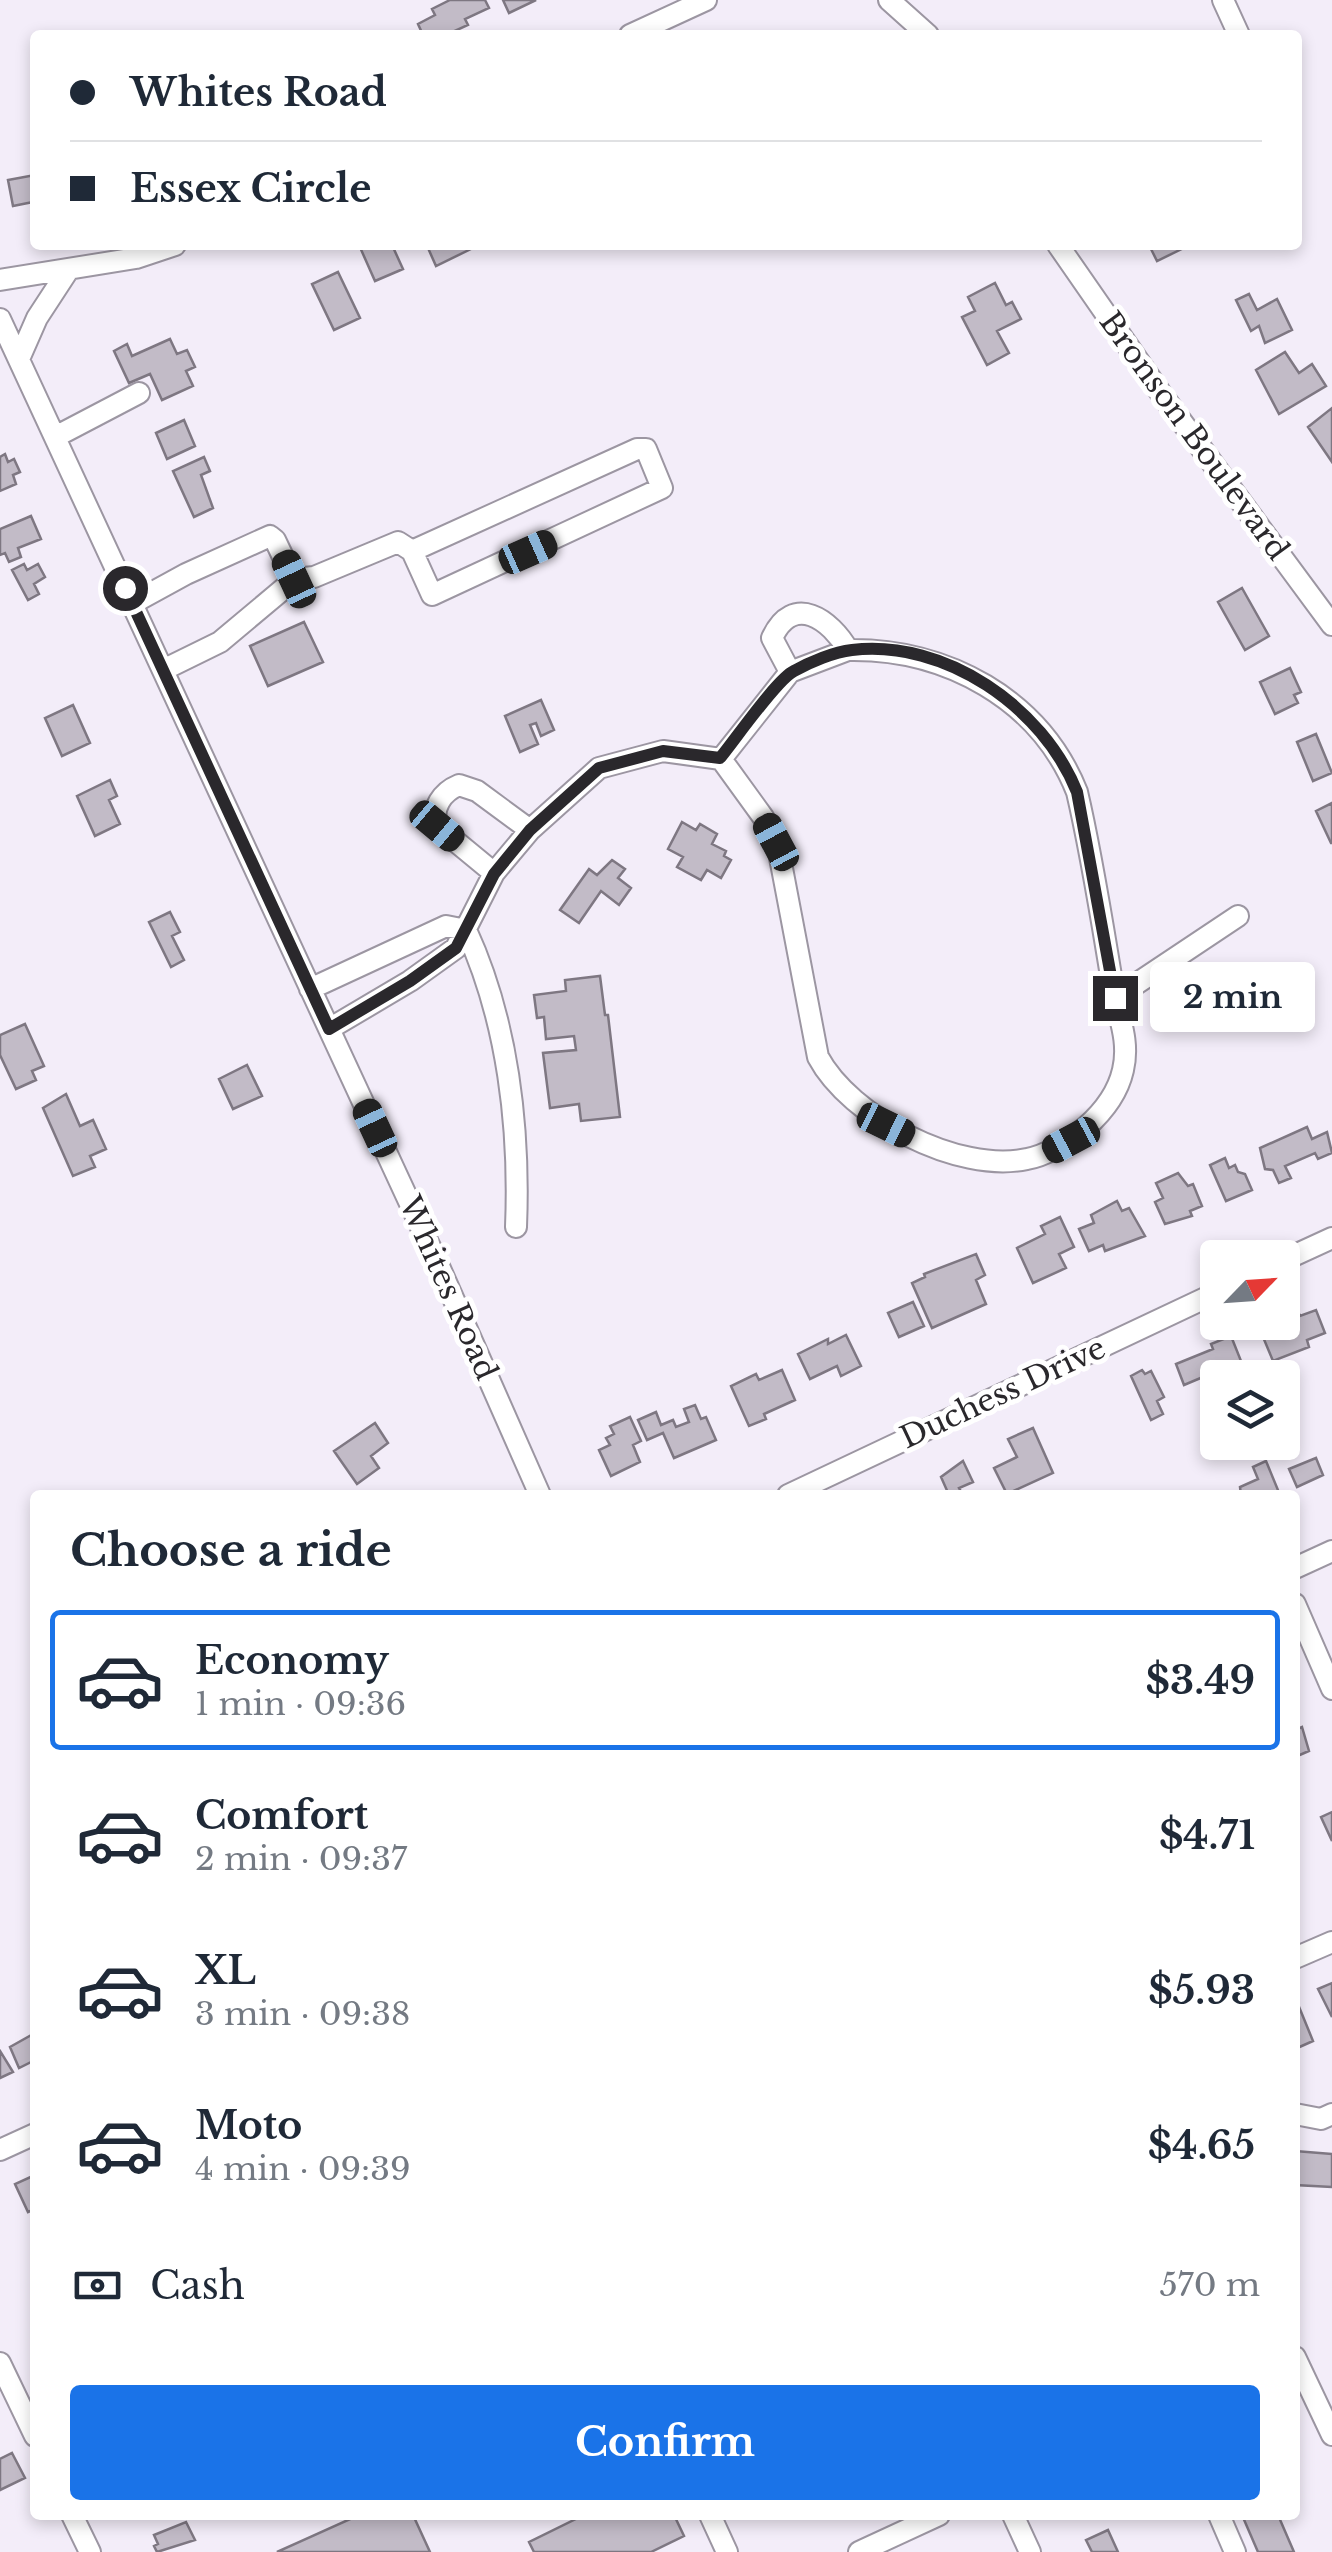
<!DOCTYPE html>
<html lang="en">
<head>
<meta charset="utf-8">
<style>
  body { margin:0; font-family:"Libre Baskerville",serif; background:#f6f6f7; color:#1f2937; height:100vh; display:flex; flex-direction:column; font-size:38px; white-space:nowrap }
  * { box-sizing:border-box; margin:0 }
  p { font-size:32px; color:#747a83 }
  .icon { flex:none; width:55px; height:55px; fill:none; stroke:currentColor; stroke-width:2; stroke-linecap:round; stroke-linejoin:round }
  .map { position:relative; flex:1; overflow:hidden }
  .panel { position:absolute; left:30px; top:1490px; width:1270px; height:1030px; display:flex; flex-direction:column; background:#fff; border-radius:10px; box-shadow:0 5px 15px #0003 }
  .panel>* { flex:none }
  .guide { position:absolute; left:30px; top:30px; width:1272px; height:220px; border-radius:10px; box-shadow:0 5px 15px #0003; display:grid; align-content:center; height:220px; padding:0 40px; background:#fff }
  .needle { width:65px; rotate:65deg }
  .tools { position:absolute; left:1200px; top:1240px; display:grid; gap:20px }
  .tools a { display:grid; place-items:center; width:100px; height:100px; border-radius:10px; background:#fff; box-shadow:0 5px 15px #0003; font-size:50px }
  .end { position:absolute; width:45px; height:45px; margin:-22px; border:12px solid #2a282c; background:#fff; box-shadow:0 0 0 5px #fff }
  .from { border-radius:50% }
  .bubble { position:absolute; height:70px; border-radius:10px; background:#fff; box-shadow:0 5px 15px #0003; font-size:32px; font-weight:800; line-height:70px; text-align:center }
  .car { position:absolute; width:30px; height:60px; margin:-30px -15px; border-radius:12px; box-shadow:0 0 8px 2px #0007; background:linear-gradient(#222 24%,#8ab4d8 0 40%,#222 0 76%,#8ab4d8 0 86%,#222 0) }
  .guide b { display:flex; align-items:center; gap:35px; height:95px; font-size:38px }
  .guide b+b { border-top:2px solid #e0e1e3 }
  .guide i { width:25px; height:25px; background:#1f2937 }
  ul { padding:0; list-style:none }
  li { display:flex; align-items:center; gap:30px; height:140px; margin:0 20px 15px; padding:0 20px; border:5px solid transparent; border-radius:10px }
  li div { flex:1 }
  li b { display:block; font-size:38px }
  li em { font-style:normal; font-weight:800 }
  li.selected { border-color:#1a73e8 }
  li>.icon { width:90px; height:90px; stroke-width:1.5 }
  h2 { padding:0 40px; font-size:45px; line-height:120px }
  .pay { display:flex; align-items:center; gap:25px; height:110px; padding:0 40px; font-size:38px }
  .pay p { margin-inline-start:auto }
  .primary-button { display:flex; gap:20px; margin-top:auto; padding:20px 40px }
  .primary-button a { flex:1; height:115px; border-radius:10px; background:#1a73e8; color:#fff; font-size:40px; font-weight:800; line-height:115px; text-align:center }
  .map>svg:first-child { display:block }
  .building { fill:#c2bbc7; stroke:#7e7782; stroke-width:2.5 }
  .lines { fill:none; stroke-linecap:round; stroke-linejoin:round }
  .minor-casing { stroke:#9c96a2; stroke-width:24 }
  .minor { stroke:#fff; stroke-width:20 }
  .route { stroke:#2a282c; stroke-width:12 }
  .labels { text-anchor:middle; stroke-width:10; stroke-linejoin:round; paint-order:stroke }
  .street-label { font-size:30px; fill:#2a282c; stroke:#fff }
</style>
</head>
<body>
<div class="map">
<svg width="1332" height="2552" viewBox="0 0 1332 2552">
  <rect width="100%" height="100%" fill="#f3edf9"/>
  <path class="building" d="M450 0H485L489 8 465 19 468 25 446 35H423L418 24 435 15 432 9Z
    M503 0H536L509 13Z
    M35 175V209L33 202 13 206 8 180Z
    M359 245H392L403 269 375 281Z
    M435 245H474L475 247 436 266 428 248Z
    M1149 245H1190L1157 261Z
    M338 272 360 318 334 330 312 284Z
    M995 283 1006 305 1012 302 1021 319 997 331 1009 353 987 365 962 317 975 311 968 297Z
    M1249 294 1257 310 1277 299 1292 330 1265 343 1259 326 1251 331 1236 300Z
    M170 339 177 354 187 350 195 367 186 371 193 386 162 400 150 374 129 383 114 351 127 344 132 356Z
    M1285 352 1299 373 1312 364 1326 386 1279 414 1256 370Z
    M1332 408V462L1308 427Z
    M184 420 195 446 167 459 156 433Z
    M5 454 8 462 14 459 20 472 13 475 16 484 0 491V457Z
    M204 457 210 471 201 475 213 508 194 517 173 471Z
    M31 516 41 539 18 548 21 557 9 562 5 553 0 555V529Z
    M24 564 27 570 38 564 45 577 34 584 39 594 28 600 12 570Z
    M1242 588 1269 636 1245 650 1218 602Z
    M304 622 323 662 268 686 250 646Z
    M1290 668 1301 692 1294 695 1298 703 1275 714 1260 682Z
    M541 700 554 730 541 736 536 723 530 725 538 744 520 752 505 716Z
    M73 705 90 743 62 756 45 718Z
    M1316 734 1332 773 1313 781 1297 742Z
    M110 780 117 796 109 800 120 824 95 836 77 796Z
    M1332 803V843H1331L1316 811Z
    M682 822 696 830 700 824 717 834 712 844 726 851 724 856 731 860 721 878 707 870 701 880 677 867 683 857 668 849Z
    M612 860 625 869 618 878 631 888 619 905 601 891 579 923 560 910 589 869 597 875Z
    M170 912 180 932 172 936 184 960 171 967 149 922Z
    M600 976 605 1015H608L620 1117 581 1121 579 1104 550 1108 543 1053 576 1050 574 1036 546 1039 544 1017 537 1018 534 995 566 991 565 980Z
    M25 1024 44 1066 32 1071 36 1080 16 1089 0 1055V1035Z
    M247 1065 262 1096 233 1109 219 1079Z
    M66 1094 80 1126 93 1120 106 1149 90 1156 95 1167 73 1176 43 1108Z
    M1307 1127 1312 1139 1327 1132 1332 1153 1318 1159 1315 1153 1285 1166 1291 1178 1279 1183 1273 1170 1265 1169 1260 1148Z
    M1225 1158 1229 1168 1235 1165 1238 1172 1245 1174 1252 1190 1226 1201 1210 1165Z
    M1178 1173 1188 1186 1193 1184 1202 1206 1190 1211 1192 1216 1165 1224 1155 1202 1163 1198 1156 1183Z
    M1117 1201 1122 1211 1129 1208 1145 1236 1105 1251 1103 1245 1089 1251 1079 1229 1094 1223 1091 1215Z
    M1060 1217 1074 1247 1059 1254 1066 1268 1033 1283 1017 1248 1045 1234 1041 1226Z
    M976 1254 985 1275 976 1280 986 1304 932 1328 912 1283 925 1277 924 1274Z
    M913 1302 924 1326 899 1337 888 1313Z
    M1296 1307 1300 1316 1316 1310 1325 1333 1307 1340 1309 1347 1273 1361 1263 1337 1278 1331 1274 1322H1282V1312Z
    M846 1335 861 1366 841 1376 837 1366 810 1379 798 1354 828 1339V1344Z
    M1231 1336 1241 1361 1184 1385 1176 1364 1213 1349 1211 1344Z
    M782 1370 795 1400 764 1414 766 1419 749 1426 731 1386 756 1374 759 1380Z
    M1142 1370 1145 1374 1151 1371 1164 1397 1157 1401 1163 1414 1151 1420 1131 1376Z
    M695 1405 701 1419 706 1417 716 1440 674 1458 663 1433 647 1440 638 1420 656 1412 661 1425 673 1420 676 1427 689 1422 684 1409Z
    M630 1417 641 1441 633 1445 640 1462 611 1476 599 1450 610 1445 606 1438 614 1434 610 1426Z
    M375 1423 388 1443 371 1456 379 1468 357 1484 334 1451Z
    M1033 1428 1053 1473 1007 1494 994 1468 1017 1457 1008 1439Z
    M1316 1458 1323 1475 1297 1487 1289 1469Z
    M963 1461 973 1482 959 1488 963 1495H949L941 1477Z
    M1266 1461 1280 1495H1241L1240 1487 1258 1479 1253 1467Z
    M1302 1727 1309 1751 1295 1757V1730Z
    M1332 1812V1841L1321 1817Z
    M1332 1983V2017L1318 1989Z
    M1295 1997 1313 2041 1295 2049Z
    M35 2033V2060L19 2068 10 2047Z
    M0 2051 13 2072 0 2078Z
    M1295 2151 1332 2154V2187L1295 2185Z
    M35 2175V2209L28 2212 15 2184Z
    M12 2453 25 2478 0 2490V2459Z
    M359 2515H413L430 2552H277Z
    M584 2515H674L684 2536 651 2552H534L529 2542Z
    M1242 2515H1278L1294 2552H1258Z
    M186 2522 195 2540 157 2552 154 2546 158 2544 154 2535Z
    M1108 2530 1118 2552H1092L1086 2540Z"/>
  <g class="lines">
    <defs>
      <path id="minor" d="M889 0 928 35
        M1223 0 1239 35
        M630 35 706 0
        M1058 245 1162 395 1332 625
        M0 280 136 258 175 245
        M0 319 438 1264 540 1495
        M19 359 37 318 69 269
        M55 437 139 393
        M294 579 314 577 398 542 412 551 432 595 662 488 646 449H637L412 551
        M133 603 186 574 270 536 275 540 294 580 220 642 163 670
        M848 650C946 648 1040 699 1077 792 1092 856 1102 922 1113 988 1118 1016 1130 1040 1123 1070 1118 1092 1103 1112 1086 1127 1069 1141 1049 1155 1027 1159 958 1174 850 1117 818 1057L777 842 763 817 721 759 790 672Z
        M790 672 772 638C793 592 831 620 848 650
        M494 873 437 826C431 808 442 792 459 785L477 791 530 830
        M466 930C508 1021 520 1128 516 1227
        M310 989 446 926 466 930
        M1115 998 1238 916
        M329 1029 410 981 456 948 494 873 530 830 599 768 663 751 721 759
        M1282 1261 1332 1238
        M788 1495 1218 1292
        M1295 1568 1332 1551
        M1295 1604 1332 1689
        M1295 1958 1332 1942
        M1295 2114 1321 2119 1332 2114
        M0 2150 35 2134
        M1295 2357 1332 2435
        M0 2363 35 2436
        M72 2515 90 2552
        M710 2515 727 2552
        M1013 2515 1030 2552
        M1219 2515 1235 2552
        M859 2552 939 2515"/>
    </defs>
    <use href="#minor" class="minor-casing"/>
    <use href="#minor" class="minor"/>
  </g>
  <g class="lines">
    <path class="route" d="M125 588 329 1029 410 981 456 948 494 874 530 830 599 768 663 751 720 758C735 740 777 679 794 671 810 662 834 652 852 650 945 639 1043 707 1077 792L1115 998"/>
  </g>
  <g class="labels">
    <g class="street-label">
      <text transform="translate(1194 436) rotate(54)" y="10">Bronson Boulevard</text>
      <text transform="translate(448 1288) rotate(66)" y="10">Whites Road</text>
      <text transform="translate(1003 1393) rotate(-25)" y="10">Duchess Drive</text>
    </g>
  </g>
</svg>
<div class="tools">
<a><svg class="needle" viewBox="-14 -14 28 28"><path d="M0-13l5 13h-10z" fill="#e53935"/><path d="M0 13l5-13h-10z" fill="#747a83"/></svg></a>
<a><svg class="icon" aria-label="layers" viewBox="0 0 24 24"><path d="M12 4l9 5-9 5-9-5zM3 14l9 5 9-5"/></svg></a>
</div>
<i class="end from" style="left:125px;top:588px"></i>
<i class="end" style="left:1115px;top:998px"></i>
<div class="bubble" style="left:1150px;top:962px;width:165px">2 min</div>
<i class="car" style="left:528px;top:552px;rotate:66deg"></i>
<i class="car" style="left:294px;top:579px;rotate:335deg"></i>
<i class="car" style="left:437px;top:826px;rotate:130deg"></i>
<i class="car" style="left:776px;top:842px;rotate:332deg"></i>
<i class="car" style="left:886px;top:1125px;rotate:116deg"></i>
<i class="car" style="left:375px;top:1128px;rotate:335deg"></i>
<i class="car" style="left:1071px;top:1140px;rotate:242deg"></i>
<div class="guide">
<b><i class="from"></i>Whites Road</b>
<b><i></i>Essex Circle</b>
</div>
<section class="panel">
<h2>Choose a ride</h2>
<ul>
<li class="selected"><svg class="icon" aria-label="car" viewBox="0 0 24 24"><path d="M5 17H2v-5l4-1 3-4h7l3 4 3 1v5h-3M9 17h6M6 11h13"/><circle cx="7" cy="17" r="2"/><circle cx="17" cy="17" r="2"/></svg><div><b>Economy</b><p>1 min · 09:36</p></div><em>$3.49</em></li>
<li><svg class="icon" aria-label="car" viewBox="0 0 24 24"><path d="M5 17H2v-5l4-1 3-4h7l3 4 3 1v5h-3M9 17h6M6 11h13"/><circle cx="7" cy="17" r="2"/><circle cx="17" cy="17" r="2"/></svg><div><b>Comfort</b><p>2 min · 09:37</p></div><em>$4.71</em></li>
<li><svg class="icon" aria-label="car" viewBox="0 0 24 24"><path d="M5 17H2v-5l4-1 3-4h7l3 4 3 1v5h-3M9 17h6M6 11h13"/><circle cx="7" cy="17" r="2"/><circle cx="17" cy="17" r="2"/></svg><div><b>XL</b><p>3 min · 09:38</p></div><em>$5.93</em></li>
<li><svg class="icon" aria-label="car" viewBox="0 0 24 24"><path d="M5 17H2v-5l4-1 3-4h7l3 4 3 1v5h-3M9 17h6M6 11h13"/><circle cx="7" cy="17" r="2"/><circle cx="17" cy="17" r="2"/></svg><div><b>Moto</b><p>4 min · 09:39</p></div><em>$4.65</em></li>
</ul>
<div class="pay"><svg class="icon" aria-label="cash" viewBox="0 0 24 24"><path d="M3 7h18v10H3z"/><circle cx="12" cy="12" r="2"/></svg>Cash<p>570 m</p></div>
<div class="primary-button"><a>Confirm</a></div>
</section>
</div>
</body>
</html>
